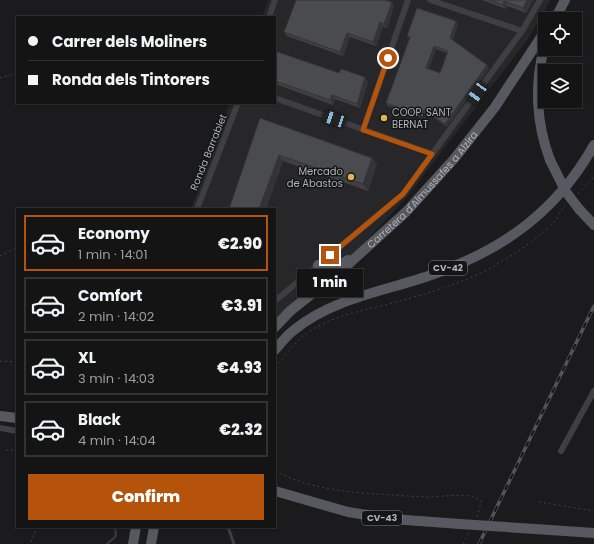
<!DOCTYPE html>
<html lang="en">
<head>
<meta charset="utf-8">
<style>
  body { margin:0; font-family:Poppins,sans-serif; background:#1d1d1e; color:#f1f3f6; height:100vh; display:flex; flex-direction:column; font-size:15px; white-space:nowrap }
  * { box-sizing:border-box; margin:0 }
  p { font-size:13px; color:#9d9ea0 }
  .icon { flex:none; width:22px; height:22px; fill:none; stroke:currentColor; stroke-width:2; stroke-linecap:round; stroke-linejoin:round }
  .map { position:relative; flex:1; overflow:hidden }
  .drawer { position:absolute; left:16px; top:208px; width:260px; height:320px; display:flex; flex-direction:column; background:#141415; border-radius:0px; box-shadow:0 1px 3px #0004,0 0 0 1px #333334 }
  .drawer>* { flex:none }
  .banner { position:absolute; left:16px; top:16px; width:260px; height:88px; border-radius:0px; box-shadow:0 1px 3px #0004,0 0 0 1px #333334; display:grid; align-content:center; height:88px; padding:0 12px; background:#141415 }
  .tools { position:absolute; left:538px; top:12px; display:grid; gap:8px }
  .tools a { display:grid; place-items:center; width:44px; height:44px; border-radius:0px; background:#141415; box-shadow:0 1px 3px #0004,0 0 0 1px #333334; font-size:20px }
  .end { position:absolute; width:18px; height:18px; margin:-9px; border:5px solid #b45309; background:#fff; box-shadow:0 0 0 2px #fff }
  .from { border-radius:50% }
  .bubble { position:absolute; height:28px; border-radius:0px; background:#141415; box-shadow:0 1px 3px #0004,0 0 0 1px #333334; font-size:13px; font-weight:800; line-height:28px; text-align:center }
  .car { position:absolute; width:12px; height:24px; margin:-12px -6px; border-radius:5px; box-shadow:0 0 3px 1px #0007; background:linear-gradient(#222 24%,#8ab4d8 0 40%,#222 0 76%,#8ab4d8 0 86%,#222 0) }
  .banner b { display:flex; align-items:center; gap:14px; height:38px; font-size:15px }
  .banner b+b { border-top:1px solid #333334 }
  .banner i { width:10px; height:10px; background:#f1f3f6 }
  ul { padding:7px 0 0; list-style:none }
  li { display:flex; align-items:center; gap:12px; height:56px; margin:0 8px 6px; padding:0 4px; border:2px solid #333334; border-radius:0px }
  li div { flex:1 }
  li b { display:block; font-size:15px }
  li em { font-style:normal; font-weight:800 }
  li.active { border-color:#b45309 }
  li>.icon { width:36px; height:36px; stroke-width:1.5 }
  .primary-button { display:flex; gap:8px; margin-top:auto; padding:8px 12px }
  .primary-button a { flex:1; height:46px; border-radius:0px; background:#b45309; color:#fff; font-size:16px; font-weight:800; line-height:46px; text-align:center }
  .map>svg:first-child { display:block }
  .built { fill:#272729 }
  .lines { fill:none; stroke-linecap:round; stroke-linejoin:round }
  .stream { stroke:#363d44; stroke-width:2 }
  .path { stroke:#424348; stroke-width:1; stroke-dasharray:2 3; stroke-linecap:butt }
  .service { stroke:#3e3e43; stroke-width:3 }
  .minor { stroke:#3e3e43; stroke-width:6 }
  .primary { stroke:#585960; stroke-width:10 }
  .rail-casing { stroke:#53545a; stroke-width:3.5 }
  .rail { stroke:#151517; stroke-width:2; stroke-dasharray:6; stroke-linecap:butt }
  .primary-bridge { stroke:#585960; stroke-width:10 }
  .wall { fill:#404043; fill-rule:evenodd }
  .shaded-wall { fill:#343437 }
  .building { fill:#4a4b4e; stroke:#343437; fill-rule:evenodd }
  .route { stroke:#b45309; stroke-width:5 }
  .poi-dot { fill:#dfb54f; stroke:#151517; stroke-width:1.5 }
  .labels { text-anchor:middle; stroke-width:3; stroke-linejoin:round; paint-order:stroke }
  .shield { fill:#151517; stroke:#808389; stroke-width:1 }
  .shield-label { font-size:9px; font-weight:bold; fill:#aeb2ba }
  .poi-label { font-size:10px; fill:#aeb2ba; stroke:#151517; text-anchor:start }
  .street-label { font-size:10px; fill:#aeb2ba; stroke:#151517 }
</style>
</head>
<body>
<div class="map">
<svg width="594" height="544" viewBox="0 0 594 544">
  <rect width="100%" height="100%" fill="#1b1a1c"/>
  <path class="built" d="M268 0H551L528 39 407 197 311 300 275 334V209H191L230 103H275V17H262Z"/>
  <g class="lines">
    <path class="stream" d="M107 544 116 536 115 527"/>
    <path class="path" d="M0 78 17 73
      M578 194 594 177
      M0 256 17 248
      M0 361 17 362
      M275 367C284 357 296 341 306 334 333 314 369 310 400 301 430 293 461 283 489 269 512 256 537 240 555 221 559 216 560 210 565 206
      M6 450H17
      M275 471C312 490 353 493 394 495 406 496 418 497 430 497 444 497 470 491 481 501L480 507 477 517
      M539 502 594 511
      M31 542 37 527
      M463 544 469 532"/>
    <path class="service" d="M228 527 234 544"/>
    <path class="minor" d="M430 0 522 31
      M269 17 275 0
      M275 98 432 154
      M363 130 408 0
      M197 209 238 103
      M275 301 403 194 522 31 540 0
      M0 428 17 431
      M561 451 594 391"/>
    <g class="primary">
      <path d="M555 19 565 0"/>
      <path d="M545 45C534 82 536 123 550 160"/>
      <path d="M579 209 594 225"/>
      <path d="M318 265C329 267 338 268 348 260"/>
      <path id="s1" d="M275 327 290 311 343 269 406 212 454 159 495 107 545 31"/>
      <path d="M275 350C281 343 287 335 294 330 335 297 387 291 434 274 504 249 557 211 594 145"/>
      <path d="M0 416 17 418"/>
      <path d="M275 491 348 512 392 519 460 524"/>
      <path d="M535 529 594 533"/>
      <path d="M133 544 136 527"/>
      <path d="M151 544 154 527"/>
    </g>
    <defs>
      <path id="rail" d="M479 544 594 306"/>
    </defs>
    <use href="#rail" class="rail-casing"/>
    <use href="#rail" class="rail"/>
    <path class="primary-bridge" d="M550 160 566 192 579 209
      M460 524 535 529"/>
  </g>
  <path class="wall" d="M482 0H533L526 13 507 6 506 9Z
    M394 6 387 28 383 26 376 46 350 37 343 56 287 36 284 32Z
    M456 21 458 24 453 40 487 65 489 68 447 127 426 112 424 119 388 106 386 103 410 39 407 36ZM436 49 447 53 440 73 429 69Z
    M275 51 339 73 368 82 360 108 335 99 333 105 275 84Z
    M260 118 372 158 377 164 368 191 283 161 266 209Z"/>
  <path class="shaded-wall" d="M527 0H533L526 13 523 8Z
    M504 1 507 6 506 9 503 5Z
    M392 2 394 6 387 28 384 24Z
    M456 21 458 24 452 41 450 38Z
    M380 22 383 26 376 46 373 42Z
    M347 33 350 37 343 56 340 52Z
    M434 46 436 49 428 71 426 68Z
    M487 65 489 68 447 127 445 124Z
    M365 77 368 82 360 108 357 104Z
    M332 95 335 99 333 105 330 100Z
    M424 110 426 112 424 119 422 116Z
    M279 155 283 161 266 209H259Z
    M372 158 377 164 368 191 363 184Z"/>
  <path class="building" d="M296 0H385L392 2 384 24 380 22 373 42 347 33 340 52 284 32Z
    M491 0H527L523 8 504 1 503 5Z
    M417 8 456 21 450 38 487 65 445 124 424 110 422 116 386 103 410 37 407 36ZM434 46 448 51 440 73 426 68Z
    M275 51 339 73 341 69 365 77 357 104 332 95 330 100 275 81Z
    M260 118 372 158 363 184 279 155 259 209H229Z"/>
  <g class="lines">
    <path class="route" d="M330 255 403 194 432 154 363 130 388 58"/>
  </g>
  <g class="poi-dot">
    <circle cx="384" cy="118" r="4"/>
    <circle cx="351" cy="177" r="4"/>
  </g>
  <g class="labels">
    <g class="shield">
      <rect x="429" y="261" width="38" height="14" rx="3"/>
      <rect x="362" y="511" width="40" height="14" rx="3"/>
    </g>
    <g class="shield-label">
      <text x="448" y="271">CV-42</text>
      <text x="382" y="521">CV-43</text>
    </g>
    <g class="poi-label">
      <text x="392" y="116">COOP. SANT<tspan x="392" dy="12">BERNAT</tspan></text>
      <text x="343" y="175" text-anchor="end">Mercado<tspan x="343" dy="12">de Abastos</tspan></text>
    </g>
    <g class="street-label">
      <text transform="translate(208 152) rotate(-68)" y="4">Ronda Barrablet</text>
      <text dy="4" stroke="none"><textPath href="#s1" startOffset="202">Carretera d'Almussafes a Alzira</textPath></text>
    </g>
  </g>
</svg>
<div class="tools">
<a><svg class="icon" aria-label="locate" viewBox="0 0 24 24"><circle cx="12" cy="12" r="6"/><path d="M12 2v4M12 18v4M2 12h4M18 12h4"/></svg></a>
<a><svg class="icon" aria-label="layers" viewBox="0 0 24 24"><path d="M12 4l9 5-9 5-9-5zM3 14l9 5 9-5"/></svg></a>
</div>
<i class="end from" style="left:388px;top:58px"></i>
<i class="end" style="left:330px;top:255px"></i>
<div class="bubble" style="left:297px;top:269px;width:66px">1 min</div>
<i class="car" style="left:477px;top:93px;rotate:216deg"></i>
<i class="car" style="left:334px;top:119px;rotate:289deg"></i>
<div class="banner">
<b><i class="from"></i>Carrer dels Moliners</b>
<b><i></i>Ronda dels Tintorers</b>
</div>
<section class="drawer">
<ul>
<li class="active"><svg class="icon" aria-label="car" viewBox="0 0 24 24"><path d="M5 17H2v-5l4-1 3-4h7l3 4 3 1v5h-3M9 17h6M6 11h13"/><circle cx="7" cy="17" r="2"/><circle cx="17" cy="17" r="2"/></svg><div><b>Economy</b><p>1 min · 14:01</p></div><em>€2.90</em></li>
<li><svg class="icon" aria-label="car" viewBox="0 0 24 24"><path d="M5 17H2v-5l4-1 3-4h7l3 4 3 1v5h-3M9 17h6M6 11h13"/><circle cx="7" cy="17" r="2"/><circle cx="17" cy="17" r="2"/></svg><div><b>Comfort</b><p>2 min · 14:02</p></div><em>€3.91</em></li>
<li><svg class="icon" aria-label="car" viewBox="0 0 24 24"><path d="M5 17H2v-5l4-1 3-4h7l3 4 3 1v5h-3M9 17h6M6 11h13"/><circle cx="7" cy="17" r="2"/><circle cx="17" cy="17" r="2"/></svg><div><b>XL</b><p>3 min · 14:03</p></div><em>€4.93</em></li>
<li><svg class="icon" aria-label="car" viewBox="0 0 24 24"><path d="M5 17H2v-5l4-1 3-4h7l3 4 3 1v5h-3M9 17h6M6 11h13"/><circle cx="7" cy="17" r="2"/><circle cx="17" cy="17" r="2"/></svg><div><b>Black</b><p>4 min · 14:04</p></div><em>€2.32</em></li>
</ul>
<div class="primary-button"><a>Confirm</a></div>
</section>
</div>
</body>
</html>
